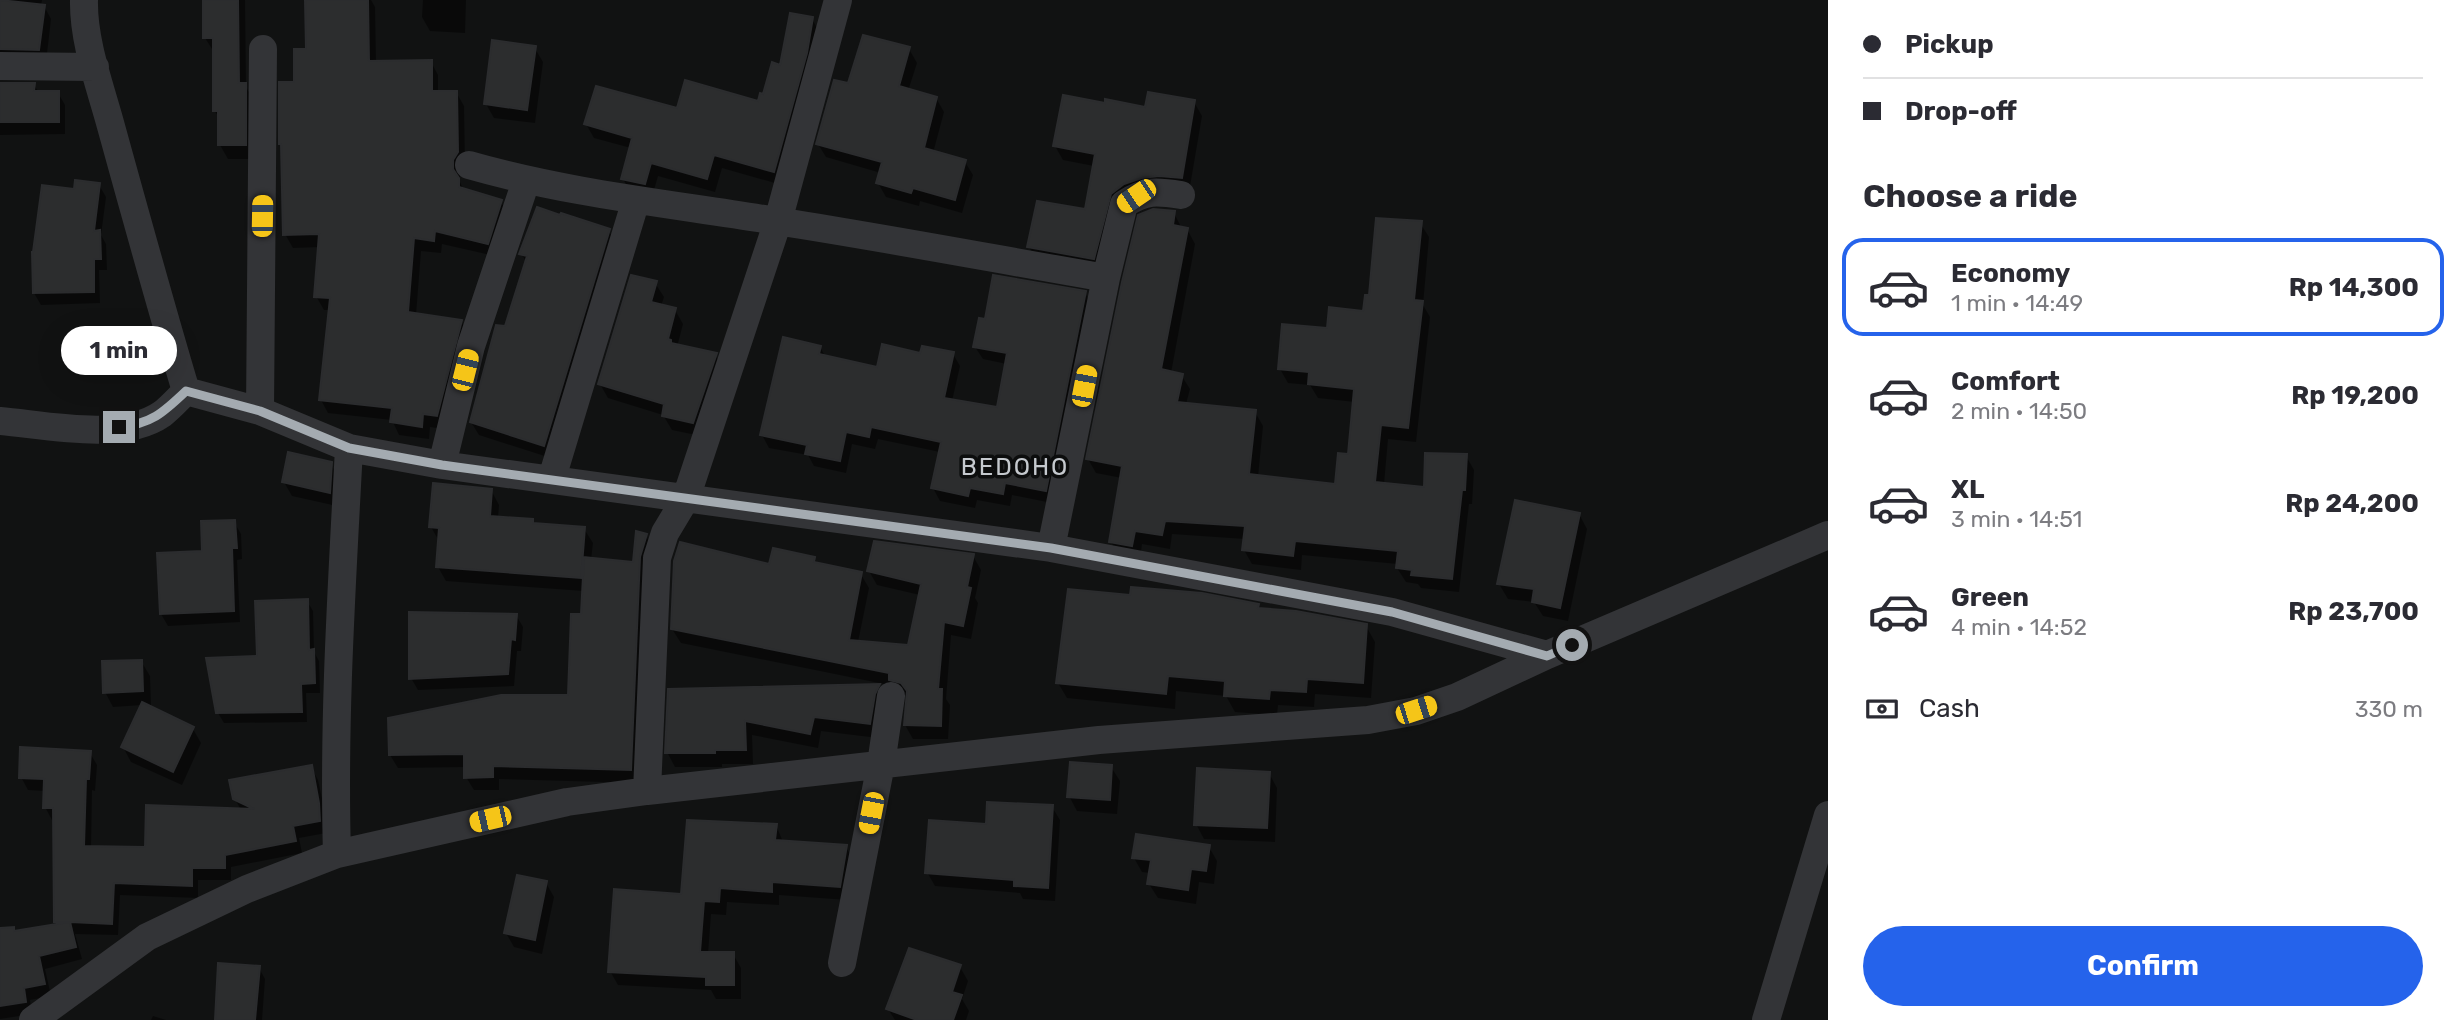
<!DOCTYPE html>
<html lang="en">
<head>
<meta charset="utf-8">
<style>
  body { margin:0; font-family:Rubik,sans-serif; background:#f2f2f3; color:#2b2b33; height:100vh; display:flex; flex-direction:column; font-size:26px; white-space:nowrap }
  * { box-sizing:border-box; margin:0 }
  p { font-size:23px; color:#7c7c81 }
  .icon { flex:none; width:38px; height:38px; fill:none; stroke:currentColor; stroke-width:2; stroke-linecap:round; stroke-linejoin:round }
  .map { position:relative; flex:1; overflow:hidden }
  .sheet { display:flex; flex-direction:column; background:#fff; width:630px }
  .sheet>* { flex:none }
  .banner { display:grid; align-content:center; height:154px; padding:0 35px; background:#fff }
  .end { position:absolute; width:32px; height:32px; margin:-16px; border:9px solid #a4abb1; background:#111; box-shadow:0 0 0 4px #111 }
  .from { border-radius:50% }
  .bubble { position:absolute; height:49px; border-radius:24px; background:#fff; box-shadow:0 7px 28px #0002; font-size:23px; font-weight:700; line-height:49px; text-align:center }
  .car { position:absolute; width:21px; height:42px; margin:-21px -10px; border-radius:9px; box-shadow:0 0 5px 2px #0007; background:linear-gradient(#f5c518 24%,#345 0 40%,#f5c518 0 76%,#345 0 86%,#f5c518 0) }
  .banner b { display:flex; align-items:center; gap:24px; height:66px; font-size:26px }
  .banner b+b { border-top:2px solid #e1e1e2 }
  .banner i { width:18px; height:18px; background:#2b2b33 }
  ul { padding:0; list-style:none }
  li { display:flex; align-items:center; gap:21px; height:98px; margin:0 14px 10px; padding:0 21px; border:4px solid transparent; border-radius:21px }
  li div { flex:1 }
  li b { display:block; font-size:26px }
  li em { font-style:normal; font-weight:700 }
  li.current { border-color:#2563eb }
  li>.icon { width:63px; height:63px; stroke-width:1.5 }
  h2 { padding:0 35px; font-size:32px; line-height:84px }
  .pay { display:flex; align-items:center; gap:18px; height:77px; padding:0 35px; font-size:26px }
  .pay p { margin-inline-start:auto }
  .button { display:flex; gap:14px; margin-top:auto; padding:14px 35px }
  .button a { flex:1; height:80px; border-radius:42px; background:#2563eb; color:#fff; font-size:28px; font-weight:700; line-height:80px; text-align:center }
  main { display:flex; flex:1; min-height:0 }
  .map>svg:first-child { display:block }
  .shadow { fill:#0007; fill-rule:evenodd }
  .building { fill:#2c2d2e; stroke:#2b2c2e; stroke-width:2 }
  .lines { fill:none; stroke-linecap:round; stroke-linejoin:round }
  .street { stroke:#333437; stroke-width:28 }
  .route { stroke:#a4abb1; stroke-width:9 }
  .labels { text-anchor:middle; stroke-width:7; stroke-linejoin:round; paint-order:stroke }
  .quarter-label { font-size:24px; letter-spacing:2px; fill:#c5c9ce; stroke:#0c0d0d }
</style>
</head>
<body>
<main>
<div class="map">
<svg width="1828" height="1020" viewBox="0 0 1828 1020">
  <rect width="100%" height="100%" fill="#111212"/>
  <path class="shadow" d="M0 0H42L41 6H44L51 19 46 62 0 63Z
    M204 0H245L246 87 253 99V159H228L220 145V119L214 110V52L205 38Z
    M307 0H371L375 7 376 63 431 62 438 75V93L456 92 464 106 465 167 460 174V182L464 191 501 202 509 215 495 256 442 244 441 253 421 251 416 315 461 321 469 335 444 429 430 427 429 439 399 435 392 420 328 413 321 400 330 310H324L316 296 320 247 293 248 285 234 283 148 281 144V84L296 83 308 51Z
    M423 0H466L465 33 430 31 422 17Z
    M812 19 820 33 782 185 722 168 715 192 658 176 652 197 631 193 623 179 631 148 594 138 586 124 678 110 760 103Z
    M534 47 543 62 535 123 494 118 486 104Z
    M909 49 917 63 908 91 936 98 944 112 933 153 965 162 973 175 962 213 920 201 919 206 886 197 878 183 881 173 826 157 818 144 849 86Z
    M0 83 34 85 39 93H58L65 105V134L0 135Z
    M1194 102 1202 116 1189 192 1133 199 1101 273 1037 261 1029 247 1086 211 1094 166 1063 160 1055 146 1106 105 1147 109Z
    M99 185 106 197 101 235 106 244 107 270H99L100 303 41 305 34 293 76 191Z
    M1174 213 1182 229H1187L1195 244 1171 373 1181 375 1190 389 1186 404 1255 412 1263 426 1258 477 1336 486 1349 455 1355 402 1318 398 1310 385 1288 383 1280 369 1329 330 1365 313 1371 297 1420 223 1429 237 1423 305 1430 317 1416 442 1388 439 1384 484 1426 489 1466 456 1474 470 1472 504H1469L1459 592 1421 588 1418 584 1406 582 1397 568 1398 564 1302 555 1301 570 1252 564 1244 550 1245 539 1172 534 1170 549 1142 544 1140 559 1119 556 1111 542 1122 478 1096 473 1088 459Z
    M609 231 616 244 551 458 479 435 471 422 506 328 527 263 521 253Z
    M655 283 664 297 661 306 675 310 683 324 677 347 715 355 724 369 701 436 672 430 663 415 608 398 600 384Z
    M1085 293 1092 306 1052 503 1012 495 1010 506 977 500 975 508 940 501 933 488 940 452 878 439 875 449 852 444 846 473 814 466 808 455 769 448 762 435 820 347 826 358 879 369 921 355 953 354 960 366 952 401 999 409 1007 364 983 359 975 347 986 321Z
    M330 463 339 478 337 506 292 496 284 482Z
    M491 490 499 505 498 518 532 521 534 525 584 529 593 543 591 560 634 564 646 536 654 549 638 783 499 779V790H474L466 777V767L398 768 390 755 569 697 583 616 584 591 446 581 438 567 439 541 431 527Z
    M1579 514 1587 529 1568 621 1543 616 1534 602 1508 599 1499 584Z
    M234 522 241 534 242 559 237 560 240 622 168 626 161 614 204 553Z
    M973 556 981 570 975 598 978 603 971 639 951 635 946 699 950 705 948 739H913L905 725 908 696 899 694 894 686 681 643 672 629 770 567 814 558 818 564 860 573 869 588 858 642 909 646 920 595 877 585 869 571Z
    M307 601 313 611 314 652 319 661 320 693H306L307 722 224 723 218 713 259 658Z
    M1258 605 1260 610 1366 626 1375 642 1371 698 1315 694 1314 707 1278 705 1277 715 1235 712 1226 696 1176 691 1175 709 1067 698 1058 683Z
    M516 615 523 627 521 651H517L514 686 418 690 411 678Z
    M141 661 150 676 151 705H144L193 729 201 743 182 785 131 762 123 747 142 705 113 707 105 692Z
    M879 686 887 700 878 738 821 731 818 748 752 735 753 764H722V767H675L667 752 670 690Z
    M90 753 97 765 95 791 92 790 91 848 147 849 241 810 235 799 311 767 318 780 326 817V833L299 838 302 853 231 867V880H198V898L120 895 118 935 75 934 82 959 45 969 51 996 30 1000 32 1014 0 1019V935L58 926 56 921 55 820H52L45 807V791L28 790 21 777ZM69 913 73 930 68 925 66 914Z
    M1111 767 1120 781 1117 814 1077 811 1069 796Z
    M1269 773 1277 788 1275 842 1204 839 1196 824Z
    M1052 807 1060 820 1055 901 1023 899 1020 893 935 886 927 872Z
    M776 825 783 842 846 847 854 861 847 900 779 895V905L727 902 726 915 711 914 708 954H733L741 968V999H716L711 990 618 985 610 971 683 895Z
    M1209 847 1217 861 1214 884 1199 882 1196 904 1158 898 1149 884 1151 873 1142 872 1134 858Z
    M546 883 554 897 542 954 514 947 506 933Z
    M960 967 968 981 962 999 969 1011 966 1020H895L888 1009Z
    M259 968 265 979 262 1020H216Z
    M153 1016 166 1020H151Z"/>
  <path class="building" d="M0 0 45 5 39 50 0 49Z
    M203 0H238L239 83H246V145H218V111H213V38H203Z
    M305 0H368L369 61 432 60V91H457L458 152 453 160V169L459 178V187L502 200 488 244 435 231 434 241 414 238 408 312 462 320 437 416 423 414 422 427 390 422 392 408 319 400 330 298 314 297 319 234 283 235 281 144H279V82H294V49H306Z
    M790 13 813 17 807 53 774 172 714 155 707 179 651 163 645 184 621 179 632 138 584 124 596 86 677 108 685 80 758 101 760 93 763 94 772 62 780 65Z
    M863 35 910 47 899 86 937 97 924 148 966 160 955 200 913 188 911 193 876 183 882 162 816 144 834 80 848 83Z
    M492 40 536 46 527 110 484 104Z
    M0 83H35L34 91H59V122H0Z
    M1148 92 1195 100 1182 178 1159 176 1142 178 1124 184 1111 194 1094 259 1027 247 1037 201 1085 209 1095 154 1053 146 1063 95 1105 103V99L1145 107Z
    M75 180 100 183 94 231 100 230 101 259H94V292L33 293 32 252H33L42 185 74 189Z
    M537 207 560 215 561 213 610 229 544 446 470 422 496 325 505 326 527 256 519 254Z
    M1153 209 1175 211 1173 225 1188 228 1161 369 1183 374 1177 402 1256 410 1249 474 1335 484 1338 453 1348 454 1354 389 1308 384 1309 372 1278 369 1282 324 1327 328 1329 307 1363 311 1365 295H1369L1376 218 1422 221 1414 300 1423 301 1408 428 1381 425 1375 482 1424 487 1425 453 1467 454 1465 490H1462L1452 579 1411 575 1412 570 1396 568 1398 551 1295 541 1293 556 1242 550 1245 526 1165 521 1162 535 1135 531 1132 546 1109 542 1122 466 1086 459 1122 282 1138 215Z
    M631 275 657 281 651 302 676 308 668 339 671 340V343L717 353 693 423 662 416 664 404 598 384Z
    M993 275 1086 291 1046 491 1005 483 1003 494 970 488 968 496 931 488 941 442 871 427 869 437 846 432 840 461 805 454 807 445 760 435 783 337 821 346 819 354 877 367 882 344 920 353 922 346 954 352 944 398 997 407 1007 353 973 347 979 318 985 319Z
    M288 452 332 462 330 493 282 482Z
    M433 483 492 489 490 516 533 519V523L585 527 581 578 436 567 439 528 429 527Z
    M1515 500 1580 513 1560 608 1532 602 1534 589 1497 584Z
    M235 520 237 548H232L234 611 160 614 157 553 202 551 201 521Z
    M636 531 647 534 640 557 631 770 493 766V777L464 778V754L389 755 388 718 501 695H568L571 614H581L584 557 633 562Z
    M874 541 974 554 967 587 971 588 963 626 944 622 938 689H942L941 726 904 725 907 691 901 683 889 680V673L671 629 674 561 680 542 769 564 773 548 815 557 814 562 862 572 849 640 908 645 921 584 867 571Z
    M1131 587 1202 593 1259 604 1258 608 1296 611 1367 624 1363 683 1307 679 1306 692 1270 690 1269 699 1224 696 1225 681 1168 676 1166 694 1056 683 1068 589 1130 595Z
    M308 599 309 650 314 649 315 683 301 684 302 712 216 713 206 658 257 656 255 601Z
    M409 612 517 614 515 640 511 639 508 674 409 679Z
    M142 660 143 691 103 693 102 661Z
    M880 684 875 694 870 724 814 717 810 734 745 721 746 750H715V753H665L668 689Z
    M142 702 194 727 173 772 121 747Z
    M20 747 91 751 89 779H86L84 846 145 847 146 805 254 809 233 799 229 780 312 765 319 803 320 821 293 826 296 841 225 855V868H192V886L114 883 112 924 70 922 76 947 39 956 45 984 24 988 26 1002 0 1006V928L14 927V931L69 922H54L53 808H43L44 779 19 778Z
    M1070 762 1112 765 1110 800 1067 797Z
    M1197 768 1270 772 1267 828 1194 825Z
    M987 802 1053 805 1048 888 1014 886V880L925 873 929 820 986 824Z
    M687 820 777 824 775 840 847 845 840 887 772 882V892L720 888 719 902 704 901 700 952H734V985H706V977L608 972 614 889 681 894Z
    M1136 834 1210 845 1206 871 1191 869 1188 890 1147 884 1151 860 1132 858Z
    M517 875 547 881 535 940 504 933Z
    M909 948 961 965 952 992 962 995 953 1020H917L886 1009Z
    M218 963 260 966 255 1020H215Z"/>
  <g class="lines">
    <path class="street" d="M84 0C83 43 101 88 112 130 136 217 160 304 186 391L260 411 349 448 442 465 1051 548 1392 612 1547 655 1828 535
      M0 66 95 67
      M469 165C570 194 673 204 776 221 886 238 996 259 1106 278L1051 548
      M1106 278 1124 204C1146 190 1156 191 1181 195
      M260 411 263 49
      M0 421C46 425 122 442 162 414 170 408 178 399 186 391
      M442 465 471 346 526 181
      M552 478 636 200
      M647 791 657 558 665 533 686 498 778 221 838 0
      M337 854C333 719 342 583 349 448
      M842 963 881 764 891 696
      M33 1020 147 937 247 889 337 854 567 802 647 791 1099 740 1368 720 1416 711 1457 697 1547 655
      M1766 1020 1828 815"/>
  </g>
  <g class="lines">
    <path class="route" d="M119 427C151 424 163 413 186 391L260 411 349 448 442 465 1051 548 1392 612 1547 656 1572 645"/>
  </g>
  <g class="labels">
    <g class="quarter-label">
      <text x="1015" y="475">BEDOHO</text>
    </g>
  </g>
</svg>
<i class="end from" style="left:1572px;top:645px"></i>
<i class="end" style="left:119px;top:427px"></i>
<div class="bubble" style="left:61px;top:326px;width:116px">1 min</div>
<i class="car" style="left:1136px;top:196px;rotate:236deg"></i>
<i class="car" style="left:262px;top:216px;rotate:1deg"></i>
<i class="car" style="left:465px;top:370px;rotate:14deg"></i>
<i class="car" style="left:1084px;top:386px;rotate:11deg"></i>
<i class="car" style="left:1416px;top:710px;rotate:72deg"></i>
<i class="car" style="left:871px;top:813px;rotate:191deg"></i>
<i class="car" style="left:490px;top:819px;rotate:257deg"></i>
</div>
<section class="sheet">
<div class="banner">
<b><i class="from"></i>Pickup</b>
<b><i></i>Drop-off</b>
</div>
<h2>Choose a ride</h2>
<ul>
<li class="current"><svg class="icon" aria-label="car" viewBox="0 0 24 24"><path d="M5 17H2v-5l4-1 3-4h7l3 4 3 1v5h-3M9 17h6M6 11h13"/><circle cx="7" cy="17" r="2"/><circle cx="17" cy="17" r="2"/></svg><div><b>Economy</b><p>1 min · 14:49</p></div><em>Rp 14,300</em></li>
<li><svg class="icon" aria-label="car" viewBox="0 0 24 24"><path d="M5 17H2v-5l4-1 3-4h7l3 4 3 1v5h-3M9 17h6M6 11h13"/><circle cx="7" cy="17" r="2"/><circle cx="17" cy="17" r="2"/></svg><div><b>Comfort</b><p>2 min · 14:50</p></div><em>Rp 19,200</em></li>
<li><svg class="icon" aria-label="car" viewBox="0 0 24 24"><path d="M5 17H2v-5l4-1 3-4h7l3 4 3 1v5h-3M9 17h6M6 11h13"/><circle cx="7" cy="17" r="2"/><circle cx="17" cy="17" r="2"/></svg><div><b>XL</b><p>3 min · 14:51</p></div><em>Rp 24,200</em></li>
<li><svg class="icon" aria-label="car" viewBox="0 0 24 24"><path d="M5 17H2v-5l4-1 3-4h7l3 4 3 1v5h-3M9 17h6M6 11h13"/><circle cx="7" cy="17" r="2"/><circle cx="17" cy="17" r="2"/></svg><div><b>Green</b><p>4 min · 14:52</p></div><em>Rp 23,700</em></li>
</ul>
<div class="pay"><svg class="icon" aria-label="cash" viewBox="0 0 24 24"><path d="M3 7h18v10H3z"/><circle cx="12" cy="12" r="2"/></svg>Cash<p>330 m</p></div>
<div class="button"><a>Confirm</a></div>
</section>
</main>
</body>
</html>
